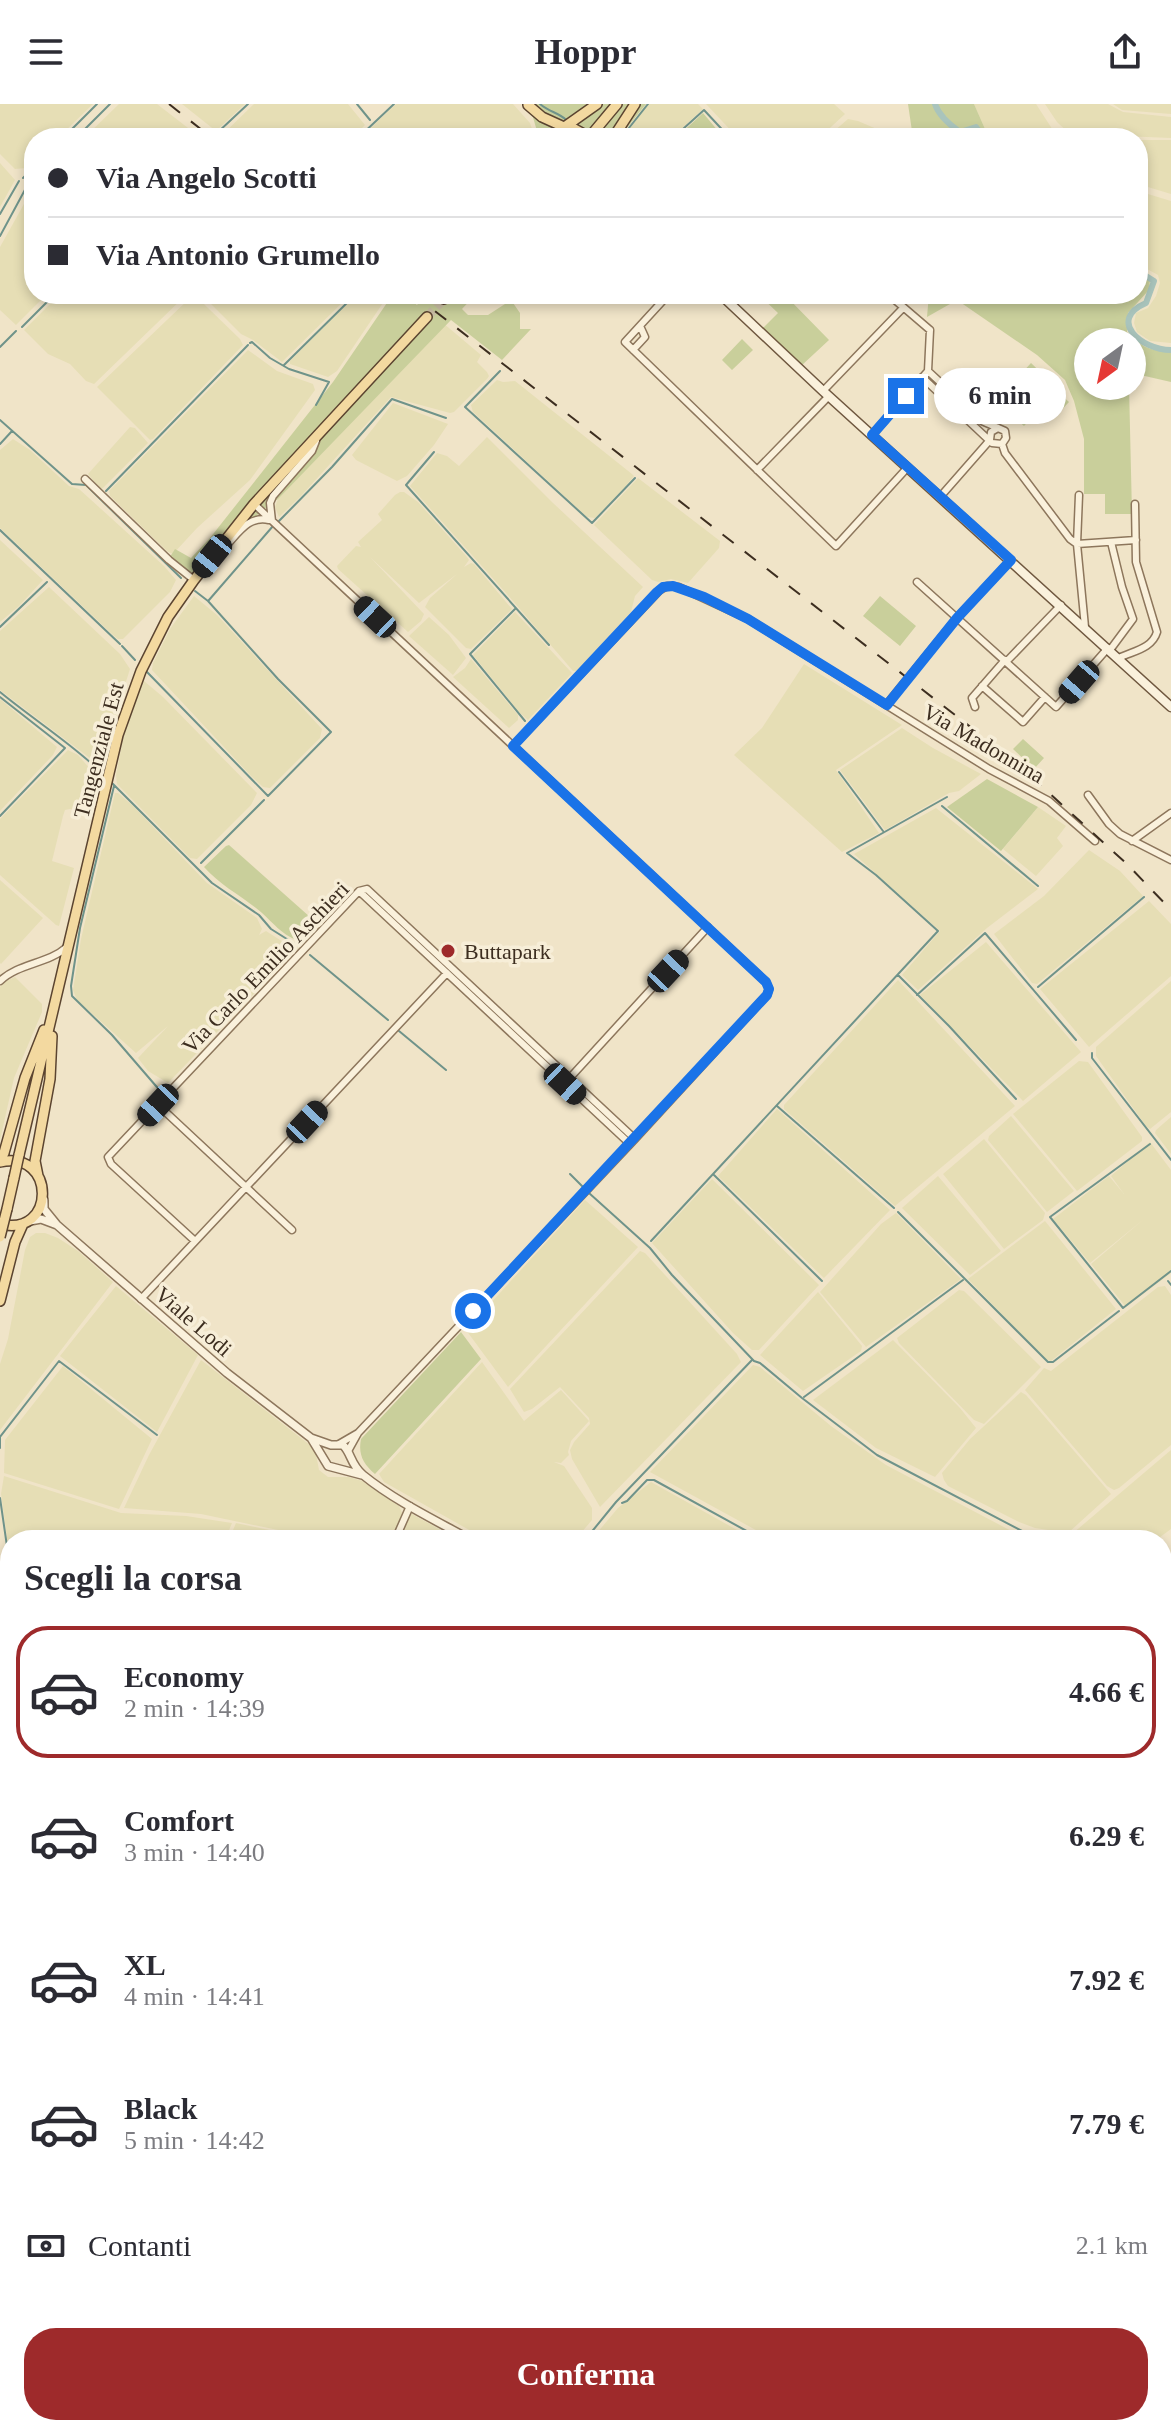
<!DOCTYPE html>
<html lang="it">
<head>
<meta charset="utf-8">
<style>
  body { margin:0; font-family:"Times New Roman",serif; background:#f2f2f3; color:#2b2b33; height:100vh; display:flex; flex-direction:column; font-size:30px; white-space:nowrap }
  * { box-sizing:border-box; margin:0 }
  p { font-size:26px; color:#7c7c81 }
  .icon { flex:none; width:44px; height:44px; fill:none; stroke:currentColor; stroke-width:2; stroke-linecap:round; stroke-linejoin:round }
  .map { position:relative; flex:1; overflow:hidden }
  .panel { position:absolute; left:0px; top:1426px; width:1172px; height:906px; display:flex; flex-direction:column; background:#fff; border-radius:32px 32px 0 0; box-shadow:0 4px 12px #0003 }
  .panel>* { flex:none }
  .guide { position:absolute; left:24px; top:24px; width:1124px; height:176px; border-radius:32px; box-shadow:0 4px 12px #0003; display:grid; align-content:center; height:176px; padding:0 24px; background:#fff }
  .needle { width:52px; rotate:213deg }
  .tools { position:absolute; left:1074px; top:224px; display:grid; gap:16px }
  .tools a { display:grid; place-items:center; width:72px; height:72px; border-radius:50%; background:#fff; box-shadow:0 4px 12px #0003; font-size:40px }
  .end { position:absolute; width:36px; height:36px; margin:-18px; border:10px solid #1a73e8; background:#fff; box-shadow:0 0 0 4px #fff }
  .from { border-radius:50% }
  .bubble { position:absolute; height:56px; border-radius:28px; background:#fff; box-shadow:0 4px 12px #0003; font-size:26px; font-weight:600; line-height:56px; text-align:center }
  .car { position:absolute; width:24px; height:48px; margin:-24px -12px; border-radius:10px; box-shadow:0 0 6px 2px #0007; background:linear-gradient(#222 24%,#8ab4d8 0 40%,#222 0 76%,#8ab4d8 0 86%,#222 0) }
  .guide b { display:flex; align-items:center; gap:28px; height:76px; font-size:30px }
  .guide b+b { border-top:2px solid #e1e1e2 }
  .guide i { width:20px; height:20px; background:#2b2b33 }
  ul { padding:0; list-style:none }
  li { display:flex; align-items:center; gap:24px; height:132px; margin:0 16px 12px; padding:0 8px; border:4px solid transparent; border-radius:32px }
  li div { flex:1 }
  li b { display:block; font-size:30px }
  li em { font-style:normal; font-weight:600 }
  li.on { border-color:#9e2a2b }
  li>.icon { width:72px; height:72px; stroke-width:1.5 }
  h2 { padding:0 24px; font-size:36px; line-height:96px }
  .pay { display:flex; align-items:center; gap:20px; height:88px; padding:0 24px; font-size:30px }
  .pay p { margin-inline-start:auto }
  .button { display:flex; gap:16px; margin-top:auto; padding:16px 24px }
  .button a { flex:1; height:92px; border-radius:32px; background:#9e2a2b; color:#fff; font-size:32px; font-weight:600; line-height:92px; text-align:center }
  header { display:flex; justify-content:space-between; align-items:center; height:104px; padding:0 24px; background:#fff; font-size:36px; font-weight:600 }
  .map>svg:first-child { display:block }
  .farmland { fill:#e6deb5 }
  .green { fill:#c9cf9b }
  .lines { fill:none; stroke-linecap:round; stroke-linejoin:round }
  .stream { stroke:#6f938a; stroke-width:2 }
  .canal { stroke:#a9c4bc; stroke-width:6 }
  .primary-tunnel { stroke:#ccc0a6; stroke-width:9; stroke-dasharray:9 4.5; stroke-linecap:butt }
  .minor-casing { stroke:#8d765c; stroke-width:9 }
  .tertiary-casing { stroke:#8d765c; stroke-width:10 }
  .secondary-casing { stroke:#6f573f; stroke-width:11 }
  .primary-casing { stroke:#5b4430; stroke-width:12 }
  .trunk-casing { stroke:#5b4430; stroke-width:13 }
  .minor { stroke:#faf1dc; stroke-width:6 }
  .tertiary { stroke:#faf1dc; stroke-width:7 }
  .secondary { stroke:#faf1dc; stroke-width:8 }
  .primary { stroke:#f3d9a0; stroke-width:9 }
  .trunk { stroke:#eabe7c; stroke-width:10 }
  .rail { stroke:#3d2e20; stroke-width:2; stroke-dasharray:14 14; stroke-linecap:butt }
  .primary-bridge-casing { stroke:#5b4430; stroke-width:12; stroke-linecap:butt }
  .primary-bridge { stroke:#f3d9a0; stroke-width:9 }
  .route { stroke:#1a73e8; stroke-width:10 }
  .poi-dot { fill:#9e2a2b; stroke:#f7eed8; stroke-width:3 }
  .labels { text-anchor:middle; stroke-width:7; stroke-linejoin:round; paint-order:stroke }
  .street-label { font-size:22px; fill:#3d2e20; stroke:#f7eed8 }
  .poi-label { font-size:22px; fill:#3d2e20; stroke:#f7eed8; text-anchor:start }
</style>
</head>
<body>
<header><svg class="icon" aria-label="menu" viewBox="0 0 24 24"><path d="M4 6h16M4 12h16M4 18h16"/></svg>Hoppr<svg class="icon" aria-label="share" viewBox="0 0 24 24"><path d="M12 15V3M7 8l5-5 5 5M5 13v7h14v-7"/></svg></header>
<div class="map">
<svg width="1171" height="2331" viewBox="0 0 1171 2331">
  <rect width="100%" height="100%" fill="#f0e4c8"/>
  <path class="farmland" d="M0 0H93L58 34H34V57L27 64 15 65 0 50Z
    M119 0H157L201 34H84Z
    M182 0H245L216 27Z
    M254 0H348L365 21 352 34H225L222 31Z
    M396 0H513L530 19 535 34H360Z
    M648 0H698L703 5 671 34H623Z
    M706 0H834L845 10 819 34H743L737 33Z
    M974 0H1036L1058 34H989Z
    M1045 0H1108L1123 8 1171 13V34L1098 31 1092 34H1074L1057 18Z
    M1113 0H1171V10L1122 6Z
    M848 15 858 17 886 29 881 34H826Z
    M1138 36H1171V90L1138 80Z
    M0 59 15 76 0 103Z
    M34 82V190H47L16 221 0 206V143Z
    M1138 87 1171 97V239L1150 237 1137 228 1134 219 1136 209 1148 204 1156 192 1160 179 1158 171 1138 160Z
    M60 190H187L94 280 86 277 70 260 48 250 24 226Z
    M201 190H351L282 258 253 236 241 230Z
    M357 190H389L337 267 328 273 290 260V257Z
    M191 193 198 194 207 203 240 235 243 241 153 335 150 336 97 283Z
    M443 219 481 251 477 258 487 268 489 272 487 275 454 308 450 309 391 293 300 393 279 413 275 403 279 392Z
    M248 246 277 267 313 280 315 286 250 376 197 424 173 450 168 448 110 392 109 387Z
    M497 276 503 278 515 277 632 370 634 372 625 383 595 414 587 413 473 308 471 301Z
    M393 299 448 320 434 341 407 372 397 377 356 356 352 351Z
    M130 323 135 324 148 339 103 384 100 385 88 370Z
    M487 333 553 399 643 483 635 492 631 508 577 567H573L506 489 410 382 437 349 447 352 459 362Z
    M13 335 30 346 69 382 79 385 164 462 176 476 170 488 123 535H118L113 531 0 424V346Z
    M638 374 720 437 719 444 688 479 671 475 658 478 652 476 594 421Z
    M400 388H404L418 398 467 453 469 456 464 463 471 459 474 460 512 505 471 545 466 544 425 503 430 494 457 470 419 499 370 453 424 510 421 517 408 528 338 465 337 462 356 442 361 443 358 438 382 416 378 410 395 391Z
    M0 436 43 476 19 502 0 518Z
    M49 483 120 550 130 565 121 593 109 643 99 661 0 586V527Z
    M194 492 217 511 322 625 320 634 270 684 263 683 251 672 152 566 153 559 170 525Z
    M515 508 572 569 528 616 519 608 473 551Z
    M429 513 449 531 466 554 453 571 409 532Z
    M471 555 518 611V616L509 624 453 573 465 564Z
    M804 560 902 621 836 666 879 729 842 748 734 651 762 624Z
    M144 577 163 593 257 689 251 701 197 755 190 754 117 680 116 671 126 619 141 578Z
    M0 595 57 643 53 651 0 707Z
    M902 624 933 644 981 670 959 687 949 689 885 726 840 666Z
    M68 646 78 651 98 674 93 699 87 708 85 709 70 705 65 706 63 712 52 757 74 764 59 822 56 821 0 771V715Z
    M115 689H118L133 702 207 779 257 814 262 825 259 831 266 827 294 845V848L168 979 148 967 138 954 168 922 136 949 77 896 73 886 81 835Z
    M1038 703 1066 722 1057 734 1063 742 1036 772 1003 745Z
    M936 704 1038 785 987 824 918 886 902 871 940 827 854 750Z
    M1089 746 1120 767 1143 792 1037 880 1032 879 994 830 1044 792Z
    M0 776 43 814 1 860 0 859Z
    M1149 797 1171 820V872L1089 943 1040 885Z
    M986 838 1081 948 1023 997 920 891Z
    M15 873 42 900V908L14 974 0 1036V883L4 878Z
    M898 876 1015 1002 895 1102 784 1005V1001Z
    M1171 877V1008L1150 1025 1146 1022 1096 952V943Z
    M1079 957 1088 958 1142 1033V1037L1077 1087 1013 1010Z
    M777 1005 890 1106 824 1174 718 1072Z
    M1011 1012 1074 1087 1047 1108 988 1036 989 1032Z
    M1171 1013V1050L1155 1029 1156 1026Z
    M984 1035 1045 1109 1043 1116 1004 1145 943 1070Z
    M1150 1038 1171 1066V1169L1126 1203 1091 1160 1144 1115 1090 1159 1053 1115 1109 1072 1124 1090 1111 1072Z
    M938 1072 1001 1147 970 1171 902 1104Z
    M712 1075 819 1181 759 1246H752L733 1229 652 1139Z
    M585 1096 638 1143 508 1283 466 1226Z
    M896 1109 961 1175 866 1243 820 1188 881 1120Z
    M1045 1117 1116 1205 1051 1257 1045 1255 968 1175Z
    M36 1129H45L58 1134 78 1147 113 1178 0 1326V1260L8 1235 25 1146 30 1133Z
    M640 1147 645 1149 737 1250 741 1258 600 1403 572 1355 570 1346 574 1338 590 1320 589 1314 560 1283 532 1305 524 1308 510 1285Z
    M116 1182 198 1251 157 1328 60 1252Z
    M1165 1182 1171 1191V1341L1119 1384 1114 1386 1107 1382 1025 1286 1044 1264 1051 1267 1158 1183Z
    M959 1186 964 1187 1041 1263 984 1320 974 1316 899 1239 897 1234Z
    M818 1188 862 1242 861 1247 803 1287 760 1251Z
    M893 1236 960 1304 976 1324 935 1373 876 1344 813 1296Z
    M201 1256 315 1345 319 1366 328 1373H349L362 1377 399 1402 402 1409 392 1436H326L201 1410 124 1404 149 1351Z
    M482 1258 524 1317 561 1286 589 1317 571 1337 568 1348 569 1351 561 1359 554 1358 564 1362 592 1404V1416L575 1436H487L384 1378 379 1370Z
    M753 1261 760 1263 831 1322 886 1361 1019 1431 1036 1436H774L650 1368Z
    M63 1262 152 1335 119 1405 4 1369 5 1336Z
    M1021 1288 1026 1291 1111 1390 1068 1429 1035 1424 1019 1418 948 1382 944 1376 942 1369 970 1335Z
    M1171 1346V1425L1156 1436H1110L1072 1430Z
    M4 1372 121 1409 186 1412 232 1419 225 1436H10V1455L1 1390Z
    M651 1378 755 1436H591L618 1404Z
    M410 1409 459 1436H399Z
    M236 1419 293 1431 318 1436H229Z
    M0 1586 10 1654V1735L0 1731Z
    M3 1741 10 1744V1909L0 1902V1750Z
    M0 1939 10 1943V2034L0 2037Z
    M10 2041V2078L0 2083V2043Z
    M10 2079V2240L0 2238V2106L5 2083Z
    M0 2246 10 2248V2322H96L97 2331H0Z
    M152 2322H204L202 2331H151Z
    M208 2322H273L271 2331H206Z
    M288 2322H354L357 2331H285Z"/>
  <path class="green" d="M533 0H646L619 34H539L530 3Z
    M908 0H974L989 34H913Z
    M703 9 724 34H676Z
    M1138 170 1150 176 1149 186 1128 209 1127 228C1143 244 1149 246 1171 248V278L1136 270 1132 277V238H1088V282H1129L1132 410H1105V390H1084V335L1074 297 1065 276 1037 251 957 196 927 213 929 190H1138Z
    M393 190H403L417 201 426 190H476L462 205 468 211H488L511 196 520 209V225H531L502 256 451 216 278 395 260 408 195 479 168 456 175 445 191 454 210 434 333 278Z
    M758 190H784L829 236 801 262 762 225 778 209Z
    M742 235 753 246 732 266 722 256Z
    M1031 259 1058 285 1024 322 996 297Z
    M1060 290 1069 298 1053 315 1044 307Z
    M880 492 916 522 900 542 863 512Z
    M1023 635 1044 654 1034 665 1013 645Z
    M987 675 1038 703 1001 747 947 703Z
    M229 741 319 821 303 837C283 835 271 815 256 804 238 790 219 780 204 763L226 742Z
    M461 1228 481 1255 375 1370C363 1360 358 1350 361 1335Z
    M637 2322H705L703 2331H634Z
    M794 2322H830L827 2331H791Z"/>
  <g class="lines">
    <path class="stream" d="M357 0 370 16
      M540 0C549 8 560 9 566 16
      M569 28 572 34
      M217 29 248 0
      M63 34 97 0
      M76 34 110 0
      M358 34 394 0
      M621 34 648 0
      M673 34 704 6 730 34
      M23 74 34 63
      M0 110 19 77
      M0 132 27 82 34 75
      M22 223 55 190
      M250 239 252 238 270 254 289 265 329 278 316 301
      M0 243 16 227
      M284 261 356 190
      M500 267 465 303 592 419 635 374
      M0 316 72 380 86 381 181 474
      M0 340 12 327
      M434 348 406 381 549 541
      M106 387 248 241
      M279 417 332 363 392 295 446 314
      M0 426 120 540
      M209 496 273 422
      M515 505 470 550 525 617
      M0 523 47 478
      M122 542 135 556
      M147 568 268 692 331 628 278 575 208 497 195 487
      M0 588C34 616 71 639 102 669
      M0 593 65 644 0 712
      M839 668 883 727
      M112 679 212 779 259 811 271 825 298 842
      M114 682 80 824 71 882 72 892 112 931 162 989
      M942 702 1038 782
      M201 759 264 696
      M310 851 388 916
      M898 871 949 922 1016 995
      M1038 883 1144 793
      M917 891 985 829 1076 936
      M399 927 446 966
      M1092 949V954L1171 1056
      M777 1002 894 1104
      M1150 1040 1050 1113 1123 1204 1171 1167
      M570 1070 583 1083
      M714 1071 822 1177
      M589 1089 650 1144 672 1171 754 1257 760 1259 802 1294 877 1351 1022 1427 1058 1436
      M898 1108 1048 1258H1053L1119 1207
      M651 1137 938 827 876 771 847 749 947 693
      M1168 1177 1171 1181
      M804 1293 963 1176
      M0 1344V1333L59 1257 157 1331
      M0 1394 10 1463
      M622 1399 627 1397 647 1376H654L763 1436
      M585 1436 616 1398 752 1256
      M10 1465 3 1472 10 1537
      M0 1736 10 1740
      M0 1911 10 1916
      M0 2241 10 2243
      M359 2322 361 2331
      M599 2322 597 2329 603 2331
      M145 2331 146 2322
      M275 2331 277 2322
      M789 2331 792 2322"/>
    <path class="canal" d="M935 0C939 12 950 21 960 28L976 23 983 32V34
      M1138 167 1154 177 1146 199C1107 216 1141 246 1171 246
      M1112 2331 1115 2322"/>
    <path class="primary-tunnel" d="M427 213 444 195"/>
    <defs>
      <path id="minor" d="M669 190 625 238 836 442 908 363
        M888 190 930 226
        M633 246 645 233 640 222
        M928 267 982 317 1005 327 1006 334 1002 340
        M922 273 992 339 1002 340
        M823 287 903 204
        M872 331 928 267 930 226
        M1002 340 1005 349 1070 435 1077 440
        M757 366 829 292
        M85 375 169 456 194 476
        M1079 391 1077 440 1085 523
        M940 393 990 336 991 328 998 324
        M254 400 766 878 769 885 767 891 635 1035 358 1329 348 1347
        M272 417 270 399 273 392 312 347 316 337
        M1077 440 1136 436
        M224 444C238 430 248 411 269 416
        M917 478 1056 603 1108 544
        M1110 546 1133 515 1122 483 1111 438
        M1119 554C1133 547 1152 545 1157 528L1136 458 1135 400
        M1007 557 1061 501
        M982 582 1023 618 1045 593
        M886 601 957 514 1011 456
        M975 603 972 594 1005 556
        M513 642 660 486 667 482 679 483 748 515 989 665 1049 697 1095 737
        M1088 691 1109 720 1120 730 1171 756
        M1132 737 1171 709
        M359 787 630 1040
        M0 877C19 859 48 860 67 843
        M567 977 708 823
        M158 1001 292 1126
        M195 1137 111 1060 108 1053 359 787 367 785 635 1035
        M141 1195 447 869
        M339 1340 358 1329
        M395 1436 410 1402
        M1162 1829 1171 1833
        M1162 1930 1171 1903
        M1162 1968 1171 1971
        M1162 2010 1171 2014
        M1162 2028 1171 2030
        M1162 2055 1171 2058
        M1162 2142 1171 2144
        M1162 2237 1171 2204
        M1162 2289 1171 2291
        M1162 2321 1171 2323
        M706 2331 707 2322
        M1033 2331 1036 2322
        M1139 2331 1140 2322"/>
      <path id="tertiary" d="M44 1096V1105L57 1121 227 1269 311 1334 328 1362 362 1371
        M30 1117 41 1115 57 1121
        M311 1334 331 1341H343C352 1350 350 1360 363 1371 395 1397 435 1416 471 1436
        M1162 1733 1171 1736
        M829 2331 832 2322"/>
      <path id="secondary" d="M720 190 823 287 1171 603
        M0 1928 10 1932"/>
      <path id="primary" d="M528 1 542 13 564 23
        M569 22 591 34
        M592 30 617 0
        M549 34 597 0
        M613 34 635 0
        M444 195 450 190
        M19 1051 118 631 141 567 168 513 194 476 254 400 427 213
        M0 1055 4 1049 25 974 44 926
        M0 1058C56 1045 57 1134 0 1120
        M38 1072 35 1057 50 975 52 932
        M7 1105 14 1074
        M0 1197 15 1138 23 1120
        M0 1515 10 1588"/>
      <path id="trunk" d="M104 2322 105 2331"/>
    </defs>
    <use href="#minor" class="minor-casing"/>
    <use href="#tertiary" class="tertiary-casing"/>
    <use href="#secondary" class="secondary-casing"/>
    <use href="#primary" class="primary-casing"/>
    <use href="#trunk" class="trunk-casing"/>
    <use href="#minor" class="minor"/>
    <use href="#tertiary" class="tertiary"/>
    <use href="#secondary" class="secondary"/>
    <use href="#primary" class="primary"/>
    <use href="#trunk" class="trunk"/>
    <path class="rail" d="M169 0 212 34
      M413 190 1013 656 1128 761 1171 806"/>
    <defs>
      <path id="primary-bridge" d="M14 1074 19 1051
        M0 1133 7 1105"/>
    </defs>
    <use href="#primary-bridge" class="primary-bridge-casing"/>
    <use href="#primary-bridge" class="primary-bridge"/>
  </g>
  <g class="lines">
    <path class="route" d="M473 1207 767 891 769 885 766 878 513 642 657 488 663 483 673 482 704 493 748 515 887 601 957 514 1011 456 872 331 906 292"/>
  </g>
  <circle class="poi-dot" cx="448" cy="847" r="8"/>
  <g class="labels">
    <g class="street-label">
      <text transform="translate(984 639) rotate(30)" y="8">Via Madonnina</text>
      <text transform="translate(98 646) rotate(-75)" y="8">Tangenziale Est</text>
      <text transform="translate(265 863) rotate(-46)" y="8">Via Carlo Emilio Aschieri</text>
      <text transform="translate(194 1217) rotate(41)" y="8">Viale Lodi</text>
    </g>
    <g class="poi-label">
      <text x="464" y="855">Buttapark</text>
    </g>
  </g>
</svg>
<div class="tools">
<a><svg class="needle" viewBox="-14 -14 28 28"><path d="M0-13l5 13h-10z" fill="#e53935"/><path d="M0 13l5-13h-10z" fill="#7c7c81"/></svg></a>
</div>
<i class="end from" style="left:473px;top:1207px"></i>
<i class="end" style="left:906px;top:292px"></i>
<div class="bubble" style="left:934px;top:264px;width:132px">6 min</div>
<i class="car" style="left:212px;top:452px;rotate:219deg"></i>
<i class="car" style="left:375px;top:513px;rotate:313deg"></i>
<i class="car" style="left:1079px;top:578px;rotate:221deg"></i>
<i class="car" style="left:668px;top:867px;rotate:43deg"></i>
<i class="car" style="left:565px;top:980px;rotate:133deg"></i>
<i class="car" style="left:158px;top:1001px;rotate:223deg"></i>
<i class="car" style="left:307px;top:1018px;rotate:43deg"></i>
<div class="guide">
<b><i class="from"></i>Via Angelo Scotti</b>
<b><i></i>Via Antonio Grumello</b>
</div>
<section class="panel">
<h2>Scegli la corsa</h2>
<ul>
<li class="on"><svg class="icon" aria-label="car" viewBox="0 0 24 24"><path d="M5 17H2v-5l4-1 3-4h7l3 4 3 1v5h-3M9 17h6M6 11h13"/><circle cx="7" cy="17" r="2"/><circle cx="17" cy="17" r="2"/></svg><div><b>Economy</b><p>2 min · 14:39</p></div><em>4.66 €</em></li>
<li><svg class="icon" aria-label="car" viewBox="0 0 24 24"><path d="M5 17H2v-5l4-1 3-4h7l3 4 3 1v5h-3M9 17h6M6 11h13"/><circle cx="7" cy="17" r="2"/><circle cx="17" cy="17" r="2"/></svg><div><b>Comfort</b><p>3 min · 14:40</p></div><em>6.29 €</em></li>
<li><svg class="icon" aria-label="car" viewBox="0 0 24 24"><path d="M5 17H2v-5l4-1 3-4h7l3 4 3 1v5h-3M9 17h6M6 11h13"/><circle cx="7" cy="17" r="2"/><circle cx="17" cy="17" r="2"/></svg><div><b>XL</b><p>4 min · 14:41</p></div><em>7.92 €</em></li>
<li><svg class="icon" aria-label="car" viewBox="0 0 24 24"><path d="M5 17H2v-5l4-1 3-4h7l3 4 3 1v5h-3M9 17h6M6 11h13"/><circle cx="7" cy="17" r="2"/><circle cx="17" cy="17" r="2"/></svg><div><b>Black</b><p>5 min · 14:42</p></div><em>7.79 €</em></li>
</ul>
<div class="pay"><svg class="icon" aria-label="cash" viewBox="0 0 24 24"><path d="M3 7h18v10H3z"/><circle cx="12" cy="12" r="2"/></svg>Contanti<p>2.1 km</p></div>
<div class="button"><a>Conferma</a></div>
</section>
</div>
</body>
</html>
